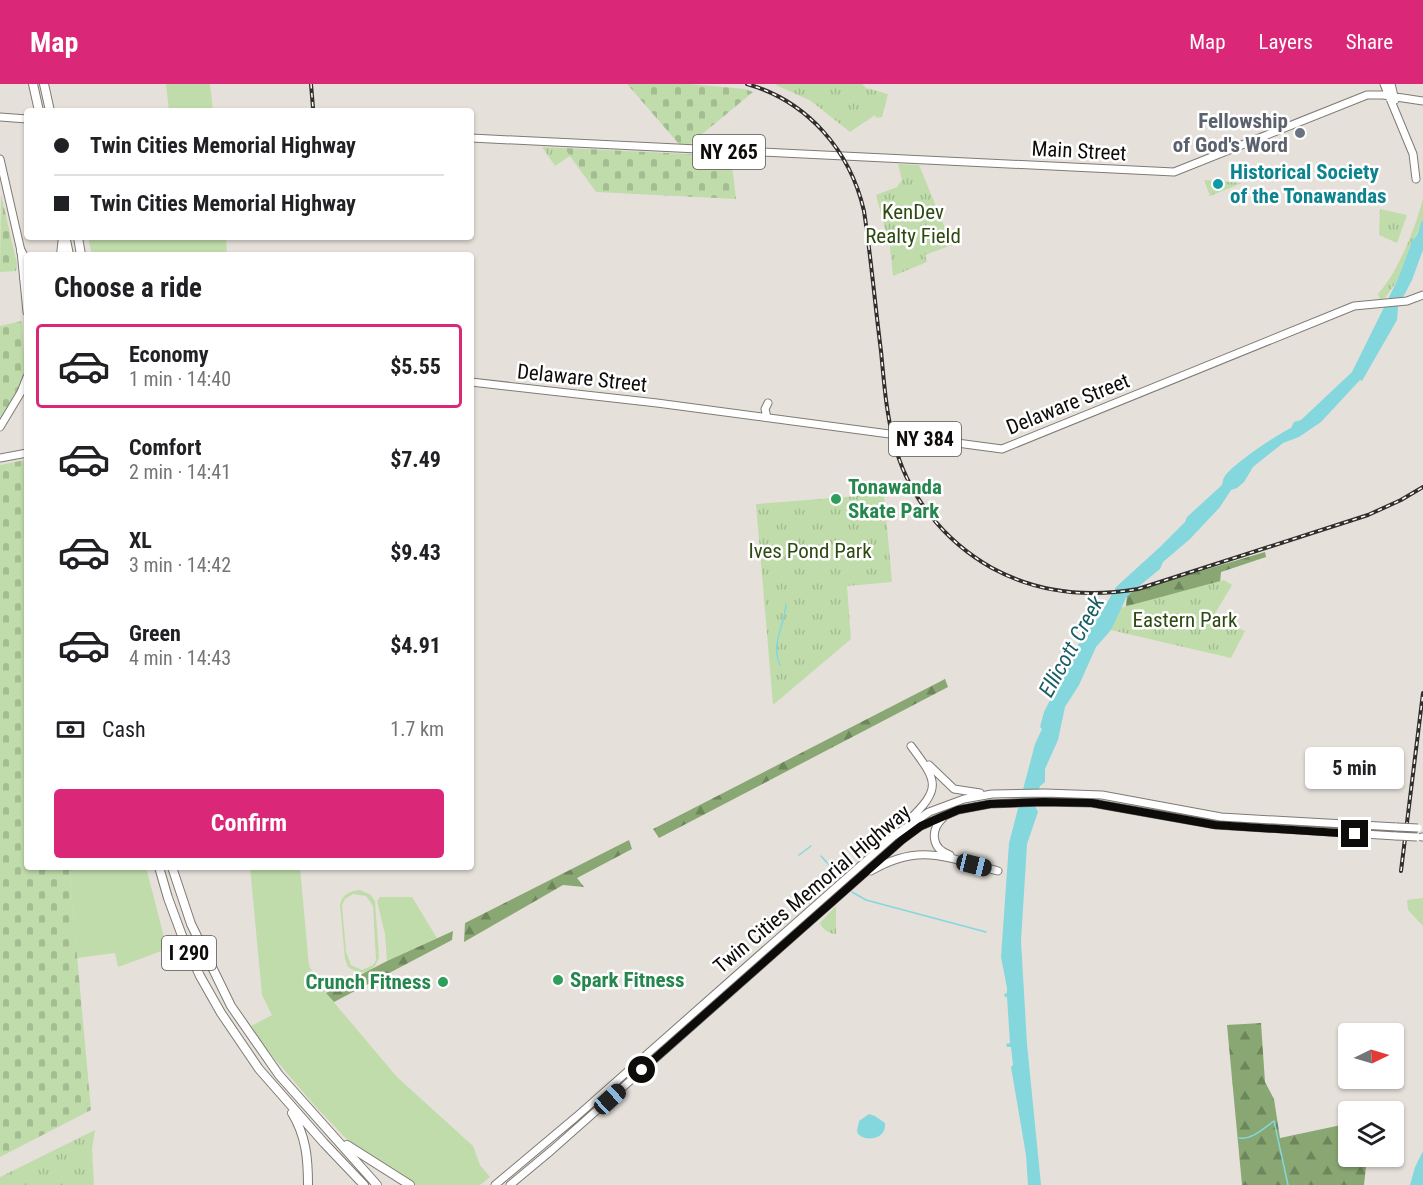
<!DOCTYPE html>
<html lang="en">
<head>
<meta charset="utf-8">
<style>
  body { margin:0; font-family:"Roboto Condensed",sans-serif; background:#f2f2f2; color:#202124; height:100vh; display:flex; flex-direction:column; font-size:22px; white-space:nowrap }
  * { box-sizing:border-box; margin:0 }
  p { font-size:20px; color:#757577 }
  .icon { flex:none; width:33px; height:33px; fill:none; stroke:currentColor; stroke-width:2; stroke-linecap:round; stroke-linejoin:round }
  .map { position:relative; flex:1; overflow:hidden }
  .side { position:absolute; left:24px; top:168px; width:450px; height:618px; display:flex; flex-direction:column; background:#fff; border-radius:6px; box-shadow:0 2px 4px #0004 }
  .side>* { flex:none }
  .hud { position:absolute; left:24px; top:24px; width:450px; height:132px; border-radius:6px; box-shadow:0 2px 4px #0004; display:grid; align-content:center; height:132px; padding:0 30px; background:#fff }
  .needle { width:39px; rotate:85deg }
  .controls { position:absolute; left:1338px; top:939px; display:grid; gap:12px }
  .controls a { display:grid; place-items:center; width:66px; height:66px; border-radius:6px; background:#fff; box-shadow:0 2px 4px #0004; font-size:30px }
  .end { position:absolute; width:27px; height:27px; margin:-14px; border:8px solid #0e0c0a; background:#fff; box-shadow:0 0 0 3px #fff }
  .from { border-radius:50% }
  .bubble { position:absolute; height:42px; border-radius:6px; background:#fff; box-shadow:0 2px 4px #0004; font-size:20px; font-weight:700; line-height:42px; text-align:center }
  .car { position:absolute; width:18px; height:36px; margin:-18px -9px; border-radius:8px; box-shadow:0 0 4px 2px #0007; background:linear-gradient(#222 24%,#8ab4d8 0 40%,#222 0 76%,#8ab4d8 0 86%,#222 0) }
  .hud b { display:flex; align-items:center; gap:21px; height:57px; font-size:22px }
  .hud b+b { border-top:2px solid #e0e0e0 }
  .hud i { width:15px; height:15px; background:#202124 }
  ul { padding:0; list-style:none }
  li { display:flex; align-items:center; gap:18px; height:84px; margin:0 12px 9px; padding:0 18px; border:3px solid transparent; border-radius:6px }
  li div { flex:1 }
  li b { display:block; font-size:22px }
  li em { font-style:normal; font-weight:700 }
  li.current { border-color:#db2777 }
  li>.icon { width:54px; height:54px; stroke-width:1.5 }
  h2 { padding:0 30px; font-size:27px; line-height:72px }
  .pay { display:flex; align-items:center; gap:15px; height:66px; padding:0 30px; font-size:22px }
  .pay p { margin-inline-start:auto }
  .primary-button { display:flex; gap:12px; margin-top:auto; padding:12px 30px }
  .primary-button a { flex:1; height:69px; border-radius:6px; background:#db2777; color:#fff; font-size:24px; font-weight:700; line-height:69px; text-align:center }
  header { display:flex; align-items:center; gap:36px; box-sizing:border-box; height:84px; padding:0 30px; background:#db2777; color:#fff }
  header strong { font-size:28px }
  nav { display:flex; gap:33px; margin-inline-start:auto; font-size:21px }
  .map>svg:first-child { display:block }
  .green { fill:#c0dcab; fill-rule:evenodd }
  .forest { fill:url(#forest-firs) }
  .cemetery { fill:url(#cemetery-stones) }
  .park { fill:url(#park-tufts) }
  .water { fill:#84d7dd }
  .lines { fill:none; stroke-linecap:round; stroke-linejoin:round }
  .stream { stroke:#84d7dd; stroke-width:1.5 }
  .major-casing { stroke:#7f7a74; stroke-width:9 }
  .highway-casing { stroke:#7f7a74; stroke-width:10 }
  .major { stroke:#fff; stroke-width:7 }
  .highway { stroke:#fff; stroke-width:8 }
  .rail-casing { stroke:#312e2b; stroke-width:4 }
  .rail { stroke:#fff; stroke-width:1.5; stroke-dasharray:4.5; stroke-linecap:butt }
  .major-bridge-casing { stroke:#7f7a74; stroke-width:9; stroke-linecap:butt }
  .major-bridge { stroke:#fff; stroke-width:7 }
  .route { stroke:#0e0c0a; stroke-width:8 }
  .worship-dot { fill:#6b7280; stroke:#fff; stroke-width:2 }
  .culture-dot { fill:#0f9aa8; stroke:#fff; stroke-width:2 }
  .leisure-dot { fill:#2e9e5b; stroke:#fff; stroke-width:2 }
  .labels { text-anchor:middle; stroke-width:5; stroke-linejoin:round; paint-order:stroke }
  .shield { fill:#fff; stroke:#565554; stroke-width:1.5 }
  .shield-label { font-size:20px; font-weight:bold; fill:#0e0c0a }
  .worship-label { font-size:21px; font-weight:bold; fill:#5b616d; stroke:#fff; text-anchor:end }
  .street-label { font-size:21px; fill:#0e0c0a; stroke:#fff }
  .culture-label { font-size:21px; font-weight:bold; fill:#0d838f; stroke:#fff; text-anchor:start }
  .park-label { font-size:21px; fill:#2e4a11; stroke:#fff }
  .leisure-label { font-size:21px; font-weight:bold; fill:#27864d; stroke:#fff; text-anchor:start }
  .water-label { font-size:22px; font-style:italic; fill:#195e63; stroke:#fff }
</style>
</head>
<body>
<header>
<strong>Map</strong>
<nav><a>Map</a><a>Layers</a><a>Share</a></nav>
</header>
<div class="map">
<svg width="1423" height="1101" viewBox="0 0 1423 1101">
  <defs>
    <pattern id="forest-firs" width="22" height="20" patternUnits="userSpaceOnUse" patternTransform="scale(1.5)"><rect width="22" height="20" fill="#89a772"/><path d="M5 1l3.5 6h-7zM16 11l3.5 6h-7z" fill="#6e865c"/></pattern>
    <pattern id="cemetery-stones" width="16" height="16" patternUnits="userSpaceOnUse" patternTransform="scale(1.5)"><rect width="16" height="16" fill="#c0dcab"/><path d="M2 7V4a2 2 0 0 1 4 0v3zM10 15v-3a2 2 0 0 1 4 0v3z" fill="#a4bc92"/></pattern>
    <pattern id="park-tufts" width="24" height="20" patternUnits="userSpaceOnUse" patternTransform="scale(1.5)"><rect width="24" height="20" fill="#c0dcab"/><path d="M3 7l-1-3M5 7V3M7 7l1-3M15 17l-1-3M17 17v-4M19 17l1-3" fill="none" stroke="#a4bc92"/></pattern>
  </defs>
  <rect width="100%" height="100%" fill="#e6e0da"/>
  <path class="green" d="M166 0H210L213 27H169Z
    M88 153H226L227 171H92Z
    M69 783H146L167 865 118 883 115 869 77 874Z
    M250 783H300L309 882 326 909 397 993 473 1062 480 1081 490 1093 480 1101H415L358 1067 315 1022 263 961 251 942 272 931 262 911Z
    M360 806 371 811 375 817 379 873C376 884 370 888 359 889L348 883 345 875 340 821C342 810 350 807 360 806ZM353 810 366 812 373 822 376 876 373 881 362 886 351 881 346 868 342 821 345 815Z
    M380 813H412L437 854 387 877 385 850 377 817Z
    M1423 814V842L1408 826 1407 816Z"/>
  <path class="forest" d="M1265 468 1266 473 1221 488 1220 499 1133 527 1126 522 1127 512 1133 507Z
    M945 595 948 603 659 754 653 745Z
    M629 756 632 765 577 794 584 803 563 801 464 858 465 839Z
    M453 847 452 856 334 918 326 909 387 877Z
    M1261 939 1265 998 1274 1015 1280 1054 1346 1040 1348 1036V1072L1367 1073 1364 1101H1242L1227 941Z"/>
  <path class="cemetery" d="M627 0H690L745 5 753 8 689 61 679 60Z
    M564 64 731 72 736 115 596 108Z
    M1 110 17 180 16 187 0 188Z
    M22 237 25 286 19 305 0 334V242Z
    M25 376 27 398V783H69L91 1026 0 1073V381Z"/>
  <path class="park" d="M777 0H862L866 4 888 10 882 33 876 34 875 31 850 48 811 17 776 1Z
    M542 63 564 64 570 72 555 82Z
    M898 80 919 81 952 161 925 171 927 178 893 192 890 163 876 111 897 103 902 96Z
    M1204 96 1242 99 1210 112Z
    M1423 114V136C1418 140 1419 150 1413 155L1397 197 1385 214 1380 215 1378 210C1398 188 1416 143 1423 114Z
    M1380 125 1407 131 1397 159 1379 151Z
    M884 410 892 498 847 502 851 555 773 621 756 420Z
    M1224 496 1232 501 1213 533 1245 547 1231 574 1111 546 1120 524Z
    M836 822V850C829 850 822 845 820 839Z
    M95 1046 92 1065 94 1101H0V1093Z"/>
  <path class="water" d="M1423 136V166L1412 196 1398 223 1397 236 1362 297 1360 296 1321 338 1299 353 1283 359 1253 383 1244 398 1237 404 1231 406 1220 423 1190 455 1163 478 1160 485 1127 512 1111 546 1096 563 1079 601 1065 623 1058 656 1045 685V698L1040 702 1034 719 1038 728 1027 760 1021 857 1027 960 1041 1101H1028L1026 1071 1011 983 1013 981 1011 963H1007L1006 960 1010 959 1007 913H1005L1004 910 1007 909V904L1001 873 1009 759 1035 660 1042 645 1040 643 1044 628 1085 547 1087 548 1100 531 1116 503 1160 463 1185 438 1187 433 1222 401C1223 397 1223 394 1225 392 1233 380 1278 350 1291 344L1294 338 1301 336 1352 288 1397 197 1413 155C1420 151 1418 140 1423 136Z
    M869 1030 875 1032 885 1039C887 1058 859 1058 857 1047 857 1045 859 1039 859 1037Z
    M1423 1067V1101H1410L1415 1083Z"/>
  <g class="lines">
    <path class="stream" d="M780 581C770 560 785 541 786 520
      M799 771 811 762
      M821 772 840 793
      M852 808 866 816 986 848
      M1239 1054C1252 1056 1264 1044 1274 1037L1288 1101"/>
    <defs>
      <path id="major" d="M1384 0 1413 70 1416 95
        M1391 0 1395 16
        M0 33 27 35
        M471 54 1174 88 1367 11H1383L1423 17
        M0 75 21 167 27 228
        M471 298 657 319 1002 365 1354 222 1407 217 1423 211
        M767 333 765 325 768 319
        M0 343 21 308 27 293
        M0 374 27 369
        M929 681 954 705 980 709
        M943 734C930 746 931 765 950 771
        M908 737C942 704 938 698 911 662
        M1422 753H1423
        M871 787C920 758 947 774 998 787
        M495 1101 576 1033 894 752 929 728 964 715 992 710 1045 709 1102 711 1221 733 1397 743
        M510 1101 552 1066 902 756 921 742 958 726 990 720 1043 718 1092 719 1216 741 1396 752"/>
      <path id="highway" d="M33 0 39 27
        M44 0 50 27
        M78 153 81 171
        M66 156 69 171
        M21 167 27 179
        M61 171 63 153
        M24 194 27 193
        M159 783 168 814 184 857 200 892 221 929 259 985 324 1059 364 1101
        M172 783 191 840 231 922 279 991 377 1101
        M292 1029C306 1052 308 1074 308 1101
        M347 1061 410 1101"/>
    </defs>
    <use href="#major" class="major-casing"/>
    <use href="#highway" class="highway-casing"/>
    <use href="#major" class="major"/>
    <use href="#highway" class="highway"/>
    <defs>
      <path id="rail" d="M311 0 313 24
        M747 0C807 17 850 66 864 127 871 173 875 221 881 267 884 298 886 328 894 358 907 411 944 457 992 484 1038 509 1086 514 1138 505L1368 431 1401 416 1423 403
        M1401 787 1423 609"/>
    </defs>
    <use href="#rail" class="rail-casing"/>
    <use href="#rail" class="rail"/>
    <defs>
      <path id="major-bridge" d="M1397 743 1418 744
        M1396 752 1417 753"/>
    </defs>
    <use href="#major-bridge" class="major-bridge-casing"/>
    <use href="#major-bridge" class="major-bridge"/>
  </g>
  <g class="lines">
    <path class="route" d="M642 986 902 756 921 742 958 726 990 720 1043 718 1092 719 1215 741 1355 750"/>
  </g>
  <circle class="worship-dot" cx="1300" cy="49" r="6"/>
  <circle class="culture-dot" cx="1218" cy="100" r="6"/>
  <g class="leisure-dot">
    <circle cx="836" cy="415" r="6"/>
    <circle cx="558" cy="896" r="6"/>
    <circle cx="443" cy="898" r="6"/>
  </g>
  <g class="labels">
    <g class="shield">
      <rect x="693" y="51" width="72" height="34" rx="4.5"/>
      <rect x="889" y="338" width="72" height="34" rx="4.5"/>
      <rect x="162" y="852" width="54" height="34" rx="4.5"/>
    </g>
    <g class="shield-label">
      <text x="729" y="75">NY 265</text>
      <text x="925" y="362">NY 384</text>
      <text x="189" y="876">I 290</text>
    </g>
    <g class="worship-label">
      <text x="1288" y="44">Fellowship<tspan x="1288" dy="24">of God's Word</tspan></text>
    </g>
    <g class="street-label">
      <text transform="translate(1079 67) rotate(3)" y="7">Main Street</text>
      <text transform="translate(582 294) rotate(6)" y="7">Delaware Street</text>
      <text transform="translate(1068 320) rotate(-22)" y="7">Delaware Street</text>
      <text transform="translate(812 805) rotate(-40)" y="7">Twin Cities Memorial Highway</text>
    </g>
    <g class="culture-label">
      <text x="1230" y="95">Historical Society<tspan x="1230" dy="24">of the Tonawandas</tspan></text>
    </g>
    <g class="park-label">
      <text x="913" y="135">KenDev<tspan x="913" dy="24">Realty Field</tspan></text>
      <text x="810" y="474">Ives Pond Park</text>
      <text x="1185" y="543">Eastern Park</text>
    </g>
    <g class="leisure-label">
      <text x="848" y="410">Tonawanda<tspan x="848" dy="24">Skate Park</tspan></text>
      <text x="570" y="903">Spark Fitness</text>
      <text x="431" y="905" text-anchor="end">Crunch Fitness</text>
    </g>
    <g class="water-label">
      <text transform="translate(1071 562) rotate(-61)" y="8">Ellicott Creek</text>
    </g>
  </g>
</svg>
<div class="controls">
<a><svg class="needle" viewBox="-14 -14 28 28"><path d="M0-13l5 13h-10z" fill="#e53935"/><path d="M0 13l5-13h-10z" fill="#757577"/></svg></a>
<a><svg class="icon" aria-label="layers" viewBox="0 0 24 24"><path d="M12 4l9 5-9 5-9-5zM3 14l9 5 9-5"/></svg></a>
</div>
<i class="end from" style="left:642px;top:986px"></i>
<i class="end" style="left:1355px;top:750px"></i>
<div class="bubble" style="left:1305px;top:663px;width:99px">5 min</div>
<i class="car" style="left:974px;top:781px;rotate:104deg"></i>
<i class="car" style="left:610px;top:1015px;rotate:48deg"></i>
<div class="hud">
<b><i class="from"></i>Twin Cities Memorial Highway</b>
<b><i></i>Twin Cities Memorial Highway</b>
</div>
<section class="side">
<h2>Choose a ride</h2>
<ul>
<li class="current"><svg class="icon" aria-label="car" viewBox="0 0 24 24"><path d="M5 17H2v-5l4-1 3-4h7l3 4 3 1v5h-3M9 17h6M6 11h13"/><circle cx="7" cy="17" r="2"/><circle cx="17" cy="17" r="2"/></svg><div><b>Economy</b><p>1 min · 14:40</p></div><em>$5.55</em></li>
<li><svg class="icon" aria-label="car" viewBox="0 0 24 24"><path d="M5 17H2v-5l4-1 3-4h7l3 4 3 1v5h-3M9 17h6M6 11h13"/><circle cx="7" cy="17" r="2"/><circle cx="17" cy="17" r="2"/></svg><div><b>Comfort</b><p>2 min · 14:41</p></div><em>$7.49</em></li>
<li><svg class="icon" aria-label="car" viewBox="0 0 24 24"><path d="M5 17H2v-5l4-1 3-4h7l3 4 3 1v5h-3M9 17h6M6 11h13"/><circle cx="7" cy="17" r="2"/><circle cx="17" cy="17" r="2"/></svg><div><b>XL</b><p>3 min · 14:42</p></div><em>$9.43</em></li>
<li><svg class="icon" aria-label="car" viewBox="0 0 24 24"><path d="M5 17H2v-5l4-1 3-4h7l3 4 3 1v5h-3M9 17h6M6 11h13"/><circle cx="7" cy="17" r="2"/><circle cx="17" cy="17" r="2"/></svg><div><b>Green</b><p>4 min · 14:43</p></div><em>$4.91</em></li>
</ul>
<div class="pay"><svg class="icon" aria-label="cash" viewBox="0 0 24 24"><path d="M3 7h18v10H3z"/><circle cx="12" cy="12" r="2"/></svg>Cash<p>1.7 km</p></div>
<div class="primary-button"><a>Confirm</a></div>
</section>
</div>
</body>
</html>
